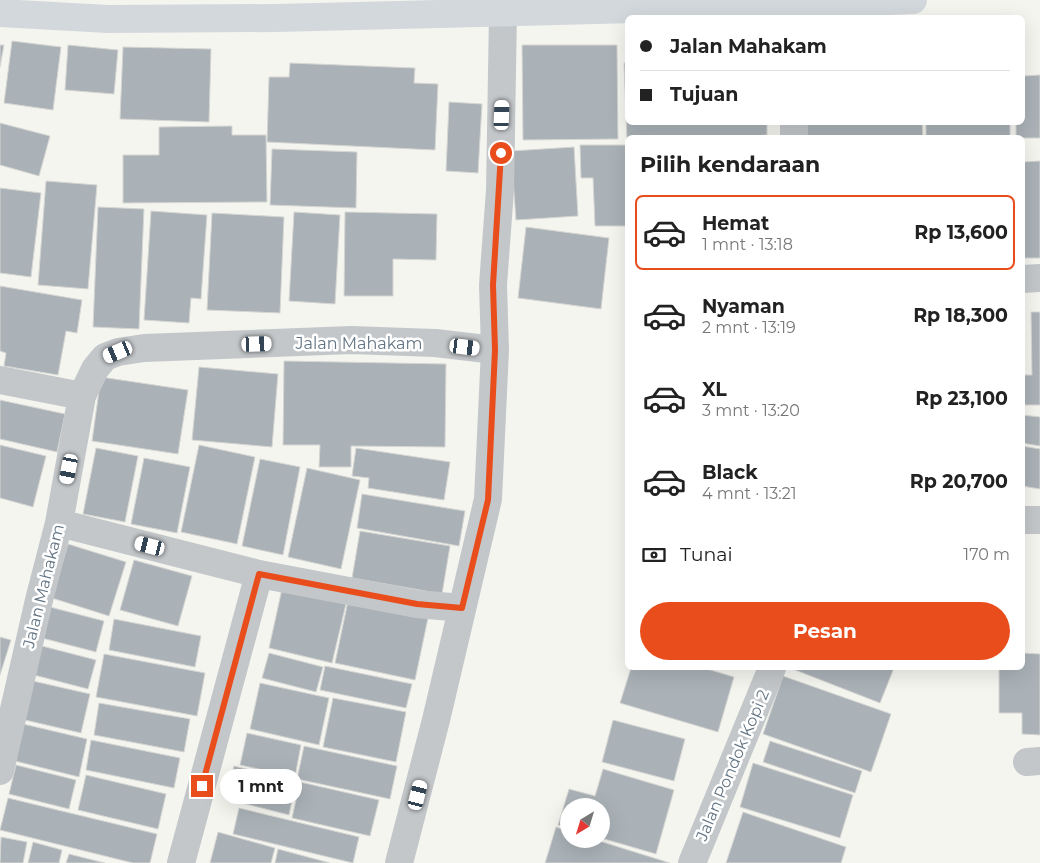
<!DOCTYPE html>
<html lang="id">
<head>
<meta charset="utf-8">
<style>
  body { margin:0; font-family:Montserrat,sans-serif; background:#f6f6f6; color:#222; height:100vh; display:flex; flex-direction:column; font-size:19px; white-space:nowrap }
  * { box-sizing:border-box; margin:0 }
  p { font-size:16px; color:#767676 }
  .icon { flex:none; width:28px; height:28px; fill:none; stroke:currentColor; stroke-width:2; stroke-linecap:round; stroke-linejoin:round }
  .map { position:relative; flex:1; overflow:hidden }
  .details { position:absolute; left:625px; top:135px; width:400px; height:535px; display:flex; flex-direction:column; background:#fff; border-radius:8px; box-shadow:0 5px 20px #0002 }
  .details>* { flex:none }
  .top-card { position:absolute; left:625px; top:15px; width:400px; height:110px; border-radius:8px; box-shadow:0 5px 20px #0002; display:grid; align-content:center; height:110px; padding:0 15px; background:#fff }
  .needle { width:32px; rotate:218deg }
  .controls { position:absolute; left:560px; top:798px; display:grid; gap:10px }
  .controls a { display:grid; place-items:center; width:50px; height:50px; border-radius:50%; background:#fff; box-shadow:0 5px 20px #0002; font-size:25px }
  .end { position:absolute; width:22px; height:22px; margin:-11px; border:6px solid #e94d1c; background:#fff; box-shadow:0 0 0 2px #fff }
  .from { border-radius:50% }
  .bubble { position:absolute; height:35px; border-radius:18px; background:#fff; box-shadow:0 5px 20px #0002; font-size:16px; font-weight:700; line-height:35px; text-align:center }
  .car { position:absolute; width:15px; height:30px; margin:-15px -8px; border-radius:6px; box-shadow:0 0 4px 1px #0007; background:linear-gradient(#fff 24%,#345 0 40%,#fff 0 76%,#345 0 86%,#fff 0) }
  .top-card b { display:flex; align-items:center; gap:18px; height:48px; font-size:19px }
  .top-card b+b { border-top:1px solid #e0e0e0 }
  .top-card i { width:12px; height:12px; background:#222 }
  ul { padding:0; list-style:none }
  li { display:flex; align-items:center; gap:15px; height:75px; margin:0 10px 8px; padding:0 5px; border:2px solid transparent; border-radius:8px }
  li div { flex:1 }
  li b { display:block; font-size:19px }
  li em { font-style:normal; font-weight:700 }
  li.active { border-color:#e94d1c }
  li>.icon { width:45px; height:45px; stroke-width:1.5 }
  h2 { padding:0 15px; font-size:22px; line-height:60px }
  .pay { display:flex; align-items:center; gap:12px; height:55px; padding:0 15px; font-size:19px }
  .pay p { margin-inline-start:auto }
  .button { display:flex; gap:10px; margin-top:auto; padding:10px 15px }
  .button a { flex:1; height:58px; border-radius:30px; background:#e94d1c; color:#fff; font-size:20px; font-weight:700; line-height:58px; text-align:center }
  .map>svg:first-child { display:block }
  .building { fill:#aab2b7; stroke:#d6d6d3 }
  .lines { fill:none; stroke-linecap:round; stroke-linejoin:round }
  .minor { stroke:#c4c7ca; stroke-width:28 }
  .major { stroke:#d3d8dc; stroke-width:28 }
  .route { stroke:#e94d1c; stroke-width:6 }
  .labels { text-anchor:middle; stroke-width:5; stroke-linejoin:round; paint-order:stroke }
  .street-label { font-size:16px; fill:#627483; stroke:#fff }
</style>
</head>
<body>
<div class="map">
<svg width="1040" height="863" viewBox="0 0 1040 863">
  <rect width="100%" height="100%" fill="#f5f5f0"/>
  <path class="building" d="M12 41 61 47 53 110 4 103Z
    M0 45H4L0 67Z
    M68 45 118 50 114 94 65 90Z
    M522 45H617L618 139 523 140Z
    M123 47 211 49 209 122 120 119Z
    M290 63 415 68 414 83 438 84 435 150 267 142 269 77H289Z
    M624 63H628V122H767V135L719 138H628L627 141Z
    M1040 75V138H1016V122H1022V76Z
    M449 102 482 104 478 173 446 171Z
    M806 122H922L923 138H807Z
    M926 122H1010V138H926Z
    M0 123 50 136 39 176 0 165Z
    M232 126V135H266L267 202 123 203V155H159V127Z
    M580 145H628V226H595L593 178H581Z
    M574 147 578 216 516 220 511 151Z
    M272 149 357 152 356 208 270 205Z
    M1040 161V258H1022V162Z
    M46 181 97 185 88 289 38 285Z
    M0 188 41 193 31 277 0 273Z
    M98 207 144 209 139 329 93 327Z
    M151 211 207 215 201 299 191 298 189 323 144 320Z
    M294 212 340 215 335 304 289 301Z
    M345 212 437 214 436 260 393 259V296H344Z
    M212 213 284 217 280 313 207 310Z
    M526 227 609 238 601 309 518 298Z
    M0 286 82 300 77 333 66 331 58 375 4 366 6 353 0 351Z
    M1031 312H1040V405H1022V375H1032Z
    M284 361 446 364 445 447 351 446V467H319L320 445H283Z
    M199 367 278 374 272 447 192 440Z
    M101 377 188 390 178 454 92 441Z
    M0 400 65 414 57 452 0 439Z
    M1022 415 1040 417V446L1022 443Z
    M0 445 46 456 33 507 0 498Z
    M199 445 255 457 237 544 181 532Z
    M1022 446 1040 449V489L1022 486Z
    M96 448 138 456 125 522 83 514Z
    M356 448 450 462 444 500 368 488 369 478 352 476Z
    M144 458 190 467 177 533 131 524Z
    M260 459 300 467 283 555 242 546Z
    M307 468 360 480 341 569 288 557Z
    M362 494 465 511 459 546 357 528Z
    M360 531 450 546 442 594 352 578Z
    M68 544 126 562 109 616 52 598Z
    M134 560 192 576 178 626 120 610Z
    M282 589 346 604 332 663 269 648Z
    M348 601 428 618 415 680 335 663Z
    M50 607 104 621 96 652 42 638Z
    M114 619 201 636 195 667 109 650Z
    M0 637 11 640 0 675Z
    M42 646 96 660 88 689 34 675Z
    M269 653 323 667 316 692 262 678Z
    M1022 653 1040 654V735L1022 734V713H999V668H1022Z
    M104 654 205 673 197 716 96 697Z
    M325 666 412 684 406 708 320 690Z
    M631 668H704L734 677 718 732 620 703Z
    M790 668H894L880 703Z
    M783 676 891 714 871 772 763 734Z
    M33 681 90 694 81 733 25 720Z
    M260 683 329 698 319 745 250 729Z
    M333 698 406 712 396 762 323 747Z
    M99 703 190 719 184 752 94 735Z
    M613 720 685 739 674 781 602 762Z
    M19 723 87 739 79 777 11 760Z
    M247 733 301 745 295 777 240 765Z
    M91 740 180 758 174 788 86 770Z
    M770 741 862 771 855 793 763 762Z
    M304 746 397 766 390 799 297 779Z
    M753 763 853 795 840 838 740 807Z
    M16 765 76 780 69 809 9 794Z
    M234 766 296 781 289 815 226 799Z
    M603 769 674 790 656 854 601 838V806H569V828L558 825 569 789 595 796Z
    M86 775 166 794 158 829 78 810Z
    M300 782 379 800 370 836 292 818Z
    M8 798 157 834 150 863H133L0 830Z
    M239 808 359 837 353 863 233 834Z
    M743 812 846 847 841 863H726Z
    M556 827 569 831V839H593L670 863H545Z
    M218 832 275 848 271 863H210Z
    M1 837 27 842 23 863H0Z
    M33 842 62 850 59 863H28Z
    M278 849 330 863H275Z
    M69 854 105 863H66Z"/>
  <g class="lines">
    <path class="minor" d="M794 122V138
      M1022 279 1040 278
      M0 380 82 396
      M1022 520H1040
      M59 523 259 574 417 604 462 608
      M1027 762 1040 761
      M0 771 39 600 59 523 82 396 95 369 105 357 118 352 144 348 351 340 435 343 495 350
      M181 863 259 574
      M399 863 436 720 488 499 495 350 493 285 500 190 503 12
      M692 863 772 668"/>
    <path class="major" d="M0 13 108 19 276 18 799 5 913 0"/>
  </g>
  <g class="lines">
    <path class="route" d="M202 786 259 574 417 604 462 608 488 500 495 350 493 285 501 153"/>
  </g>
  <g class="labels">
    <g class="street-label">
      <text x="359" y="349">Jalan Mahakam</text>
      <text transform="translate(43 586) rotate(-76)" y="6">Jalan Mahakam</text>
      <text transform="translate(732 765) rotate(-67)" y="6">Jalan Pondok Kopi 2</text>
    </g>
  </g>
</svg>
<div class="controls">
<a><svg class="needle" viewBox="-14 -14 28 28"><path d="M0-13l5 13h-10z" fill="#e53935"/><path d="M0 13l5-13h-10z" fill="#767676"/></svg></a>
</div>
<i class="end from" style="left:501px;top:153px"></i>
<i class="end" style="left:202px;top:786px"></i>
<div class="bubble" style="left:220px;top:769px;width:82px">1 mnt</div>
<i class="car" style="left:502px;top:115px;rotate:2deg"></i>
<i class="car" style="left:257px;top:344px;rotate:88deg"></i>
<i class="car" style="left:465px;top:347px;rotate:97deg"></i>
<i class="car" style="left:118px;top:352px;rotate:247deg"></i>
<i class="car" style="left:69px;top:469px;rotate:191deg"></i>
<i class="car" style="left:150px;top:546px;rotate:284deg"></i>
<i class="car" style="left:418px;top:795px;rotate:14deg"></i>
<div class="top-card">
<b><i class="from"></i>Jalan Mahakam</b>
<b><i></i>Tujuan</b>
</div>
<section class="details">
<h2>Pilih kendaraan</h2>
<ul>
<li class="active"><svg class="icon" aria-label="car" viewBox="0 0 24 24"><path d="M5 17H2v-5l4-1 3-4h7l3 4 3 1v5h-3M9 17h6M6 11h13"/><circle cx="7" cy="17" r="2"/><circle cx="17" cy="17" r="2"/></svg><div><b>Hemat</b><p>1 mnt · 13:18</p></div><em>Rp 13,600</em></li>
<li><svg class="icon" aria-label="car" viewBox="0 0 24 24"><path d="M5 17H2v-5l4-1 3-4h7l3 4 3 1v5h-3M9 17h6M6 11h13"/><circle cx="7" cy="17" r="2"/><circle cx="17" cy="17" r="2"/></svg><div><b>Nyaman</b><p>2 mnt · 13:19</p></div><em>Rp 18,300</em></li>
<li><svg class="icon" aria-label="car" viewBox="0 0 24 24"><path d="M5 17H2v-5l4-1 3-4h7l3 4 3 1v5h-3M9 17h6M6 11h13"/><circle cx="7" cy="17" r="2"/><circle cx="17" cy="17" r="2"/></svg><div><b>XL</b><p>3 mnt · 13:20</p></div><em>Rp 23,100</em></li>
<li><svg class="icon" aria-label="car" viewBox="0 0 24 24"><path d="M5 17H2v-5l4-1 3-4h7l3 4 3 1v5h-3M9 17h6M6 11h13"/><circle cx="7" cy="17" r="2"/><circle cx="17" cy="17" r="2"/></svg><div><b>Black</b><p>4 mnt · 13:21</p></div><em>Rp 20,700</em></li>
</ul>
<div class="pay"><svg class="icon" aria-label="cash" viewBox="0 0 24 24"><path d="M3 7h18v10H3z"/><circle cx="12" cy="12" r="2"/></svg>Tunai<p>170 m</p></div>
<div class="button"><a>Pesan</a></div>
</section>
</div>
</body>
</html>
